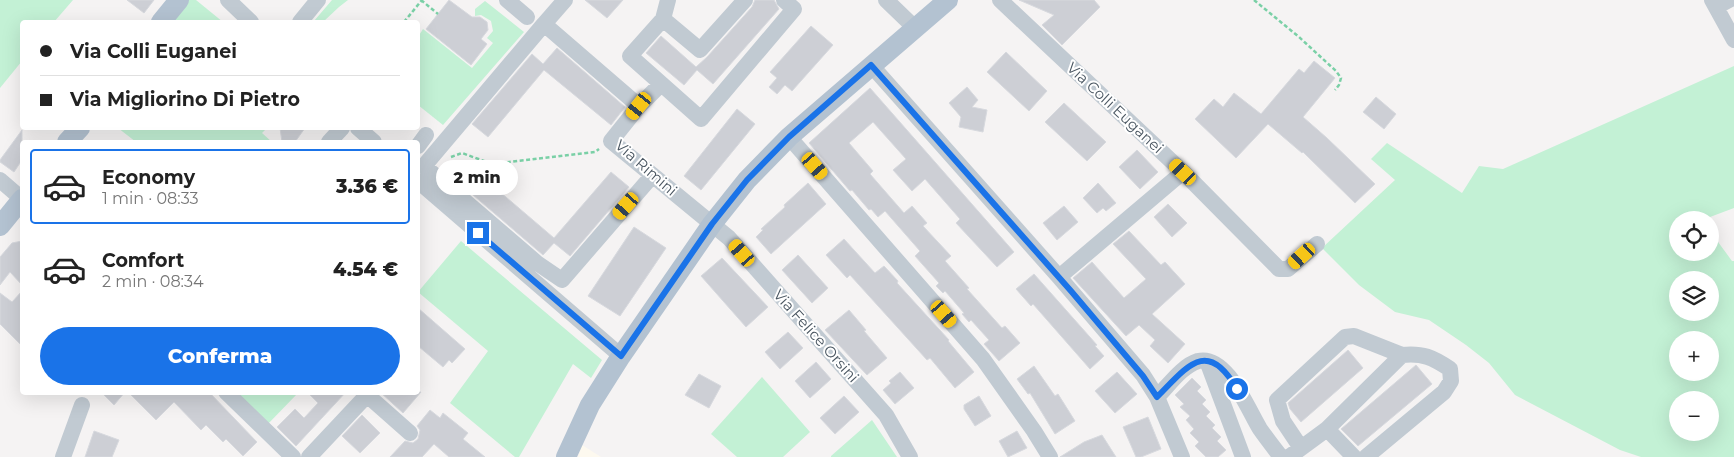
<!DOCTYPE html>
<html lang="it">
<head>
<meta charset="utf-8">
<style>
  body { margin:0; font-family:Montserrat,sans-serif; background:#f6f6f6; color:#222; height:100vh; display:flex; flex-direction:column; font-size:19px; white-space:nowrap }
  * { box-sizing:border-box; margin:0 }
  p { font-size:16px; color:#767676 }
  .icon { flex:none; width:28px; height:28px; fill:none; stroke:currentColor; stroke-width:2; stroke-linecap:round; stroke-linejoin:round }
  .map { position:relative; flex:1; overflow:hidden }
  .side { position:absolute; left:20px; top:140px; width:400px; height:255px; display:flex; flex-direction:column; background:#fff; border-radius:5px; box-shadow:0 5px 20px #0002 }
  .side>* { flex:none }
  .guide { position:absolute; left:20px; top:20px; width:400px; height:110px; border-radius:5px; box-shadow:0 5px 20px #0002; display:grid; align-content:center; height:110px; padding:0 20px; background:#fff }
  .buttons { position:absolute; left:1669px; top:211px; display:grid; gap:10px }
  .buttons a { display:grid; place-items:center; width:50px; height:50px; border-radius:50%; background:#fff; box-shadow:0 5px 20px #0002; font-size:25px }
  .end { position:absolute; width:22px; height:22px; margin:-11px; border:6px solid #1a73e8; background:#fff; box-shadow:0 0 0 2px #fff }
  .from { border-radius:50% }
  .bubble { position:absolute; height:35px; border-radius:18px; background:#fff; box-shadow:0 5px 20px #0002; font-size:16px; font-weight:800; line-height:35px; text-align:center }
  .car { position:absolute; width:15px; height:30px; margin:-15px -8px; border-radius:6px; box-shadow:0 0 4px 1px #0007; background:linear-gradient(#f5c518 24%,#345 0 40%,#f5c518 0 76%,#345 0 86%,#f5c518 0) }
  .guide b { display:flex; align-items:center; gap:18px; height:48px; font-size:19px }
  .guide b+b { border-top:1px solid #e0e0e0 }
  .guide i { width:12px; height:12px; background:#222 }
  ul { padding:9px 0 0; list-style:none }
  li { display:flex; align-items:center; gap:15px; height:75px; margin:0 10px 8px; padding:0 10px; border:2px solid transparent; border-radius:5px }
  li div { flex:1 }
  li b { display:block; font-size:19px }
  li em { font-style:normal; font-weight:800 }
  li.selected { border-color:#1a73e8 }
  li>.icon { width:45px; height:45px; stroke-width:1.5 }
  .primary-button { display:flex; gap:10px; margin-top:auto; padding:10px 20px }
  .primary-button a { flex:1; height:58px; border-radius:30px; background:#1a73e8; color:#fff; font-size:20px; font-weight:800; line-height:58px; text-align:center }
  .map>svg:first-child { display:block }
  .commercial { fill:#fdf9ef }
  .green { fill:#c3f1d5; fill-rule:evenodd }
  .building { fill:#cdcfd5; stroke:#d7d9de }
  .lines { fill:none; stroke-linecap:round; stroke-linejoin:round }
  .path { stroke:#7ad0a6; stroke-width:2.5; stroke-dasharray:4 2.5; stroke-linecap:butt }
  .minor { stroke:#c1cad2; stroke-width:16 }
  .major { stroke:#b3c2d1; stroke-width:20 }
  .route { stroke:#1a73e8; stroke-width:6 }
  .labels { text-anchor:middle; stroke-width:4; stroke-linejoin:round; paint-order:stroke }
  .street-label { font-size:15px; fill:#4a5661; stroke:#fff }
</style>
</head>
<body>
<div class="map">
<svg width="1734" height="457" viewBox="0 0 1734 457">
  <rect width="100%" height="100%" fill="#f5f3f3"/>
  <path class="commercial" d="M582 445 601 457H578Z"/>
  <path class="green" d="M0 0H73L54 22H22V61L0 88Z
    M188 0H196L223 22H171Z
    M332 0H348L339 7 323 22H317L314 21Z
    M485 1 524 32 443 125 418 105V37L423 29 472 68 493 43 487 38 493 31 491 21 481 15 475 16V9Z
    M1734 66V208L1702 220H1678V252H1710V231L1732 261H1734V457H1641L1620 450 1515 395 1489 363 1466 345 1429 320 1395 312 1359 285 1322 248 1395 180 1371 159 1387 143 1462 193 1479 166 1503 169ZM1678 280H1710V312H1678ZM1678 340H1710V372H1678ZM1678 400H1710V432H1678Z
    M118 128H267L262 133 272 142H136Z
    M461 241 602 360 591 378 573 364 519 457H515L450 403 488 351 418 292Z
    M762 377 810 432 783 457H737L711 434Z
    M234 393H298L266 426Z
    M872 420 897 457H831V456Z"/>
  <path class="building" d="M127 0H154L144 13Z
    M449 0 472 17H480L487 22 488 30 481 39 487 44 471 65 426 29Z
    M585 0H623L607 18Z
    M755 0H774L779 9 713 84 697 70 684 85 646 53 661 36 696 67 707 57 752 7Z
    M1019 0H1094L1100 7 1062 45 1042 25 1054 15Z
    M811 26 833 45 792 91 785 85 777 94 769 87 777 78 770 72Z
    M557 48 625 107 611 125 544 70 488 137 472 124 532 54 543 64Z
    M1006 52 1047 91 1029 111 987 72Z
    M1314 61 1335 78 1303 117 1327 138 1375 184 1355 203 1303 152 1302 153 1268 124 1236 158 1195 119 1214 99 1223 107 1234 93 1261 114 1299 69 1304 73Z
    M967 87 978 100 972 107 987 110 983 132 959 127 961 117 949 103Z
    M870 88 1014 252 997 267 956 223 960 219 925 179 912 191 893 170 906 159 873 122 849 143 873 171 870 174 904 213 912 206 927 223 923 226 951 256 945 261 969 288 967 289 1002 328 1005 326 1020 343 999 361 984 344 989 340 971 320 969 322 962 314 964 313 945 291 943 293 936 286 939 283 915 256 920 251 885 211 878 217 871 209 869 210 852 190 850 191 809 143Z
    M1376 97 1396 114 1384 129 1363 112Z
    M1064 103 1106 142 1087 161 1045 122Z
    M737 109 755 124 701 190 684 176Z
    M280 128H305L295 142H282Z
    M22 130V160L14 172 0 162V160Z
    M1137 150 1158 172 1140 189 1119 167Z
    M465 162 554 238 611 172 629 187 570 256 554 243 543 255 452 177Z
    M808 183 826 204 771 254 756 237 763 230 761 229 785 207 784 205Z
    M1098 183 1116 203 1106 211 1103 208 1097 213 1083 198Z
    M1168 204 1187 223 1172 237 1154 217Z
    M1064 206 1078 222 1057 240 1043 223Z
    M634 227 666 248 620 316 588 296Z
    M1129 231 1161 265 1165 262 1185 284 1152 314 1185 344 1168 363 1150 346 1155 340 1139 325 1126 336 1073 278 1092 262 1124 298 1131 292 1146 279 1113 244Z
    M844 239 875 273 884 266 898 281 897 283 949 340 948 341 974 372 955 388 930 358 927 360 850 275 847 278 826 255Z
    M22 241V285L10 272 0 285V257L12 243Z
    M798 255 828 288 812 303 782 270Z
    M722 258 768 307 746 327 701 276Z
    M1034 274 1097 345 1095 346 1104 356 1090 369 1033 304 1031 306 1016 289Z
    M22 291V346L0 324V293L12 302Z
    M418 308 465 349 452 363 449 360 443 367 418 346Z
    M849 310 866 330 864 331 887 358 867 375 825 330Z
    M788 332 803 348 780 369 765 352Z
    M1348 350 1363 368 1301 422 1290 409 1288 403Z
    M816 362 831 379 810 398 795 381Z
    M1416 365 1432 384 1358 446 1341 429Z
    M1034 366 1055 396 1058 394 1075 421 1055 434 1030 393 1028 394 1017 379Z
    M900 372 914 388 895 404 883 390 891 383 889 381Z
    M1117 372 1137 394 1115 413 1095 391Z
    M699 374 721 386 709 408 685 395Z
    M1192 378 1201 387 1197 391 1206 400 1202 404 1210 412 1206 416 1215 425 1212 428 1221 437 1217 441 1226 450 1218 457H1206L1195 446 1199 442 1190 433 1194 429 1186 420 1190 416 1180 407 1184 404 1175 395Z
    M101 392H125L114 405Z
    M128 392H209L257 442 243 456 226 439 223 442 206 425 201 430 174 402 156 420Z
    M307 392H346L296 446 277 427 295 409 304 418 318 403Z
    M380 392H421L403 413Z
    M844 396 859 412 835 434 820 418Z
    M979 396 991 416 975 426 964 409V405Z
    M430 410 440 418 443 413 468 433 463 439 485 457H449L434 444 422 457H390L405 441 413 443 418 439 420 430 417 426Z
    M362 415 380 433 360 453 342 436Z
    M1148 417 1161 449 1141 457H1136L1123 427Z
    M94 431 119 440 112 457H85Z
    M1017 431 1027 448 1008 457 999 441Z
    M1102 435 1116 457H1060L1084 442Z"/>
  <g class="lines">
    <path class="path" d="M421 0 438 14
      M1254 0 1299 37 1336 71 1341 78 1339 85 1335 90
      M404 22 422 0
      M451 157 462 153 492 164 595 152 599 149"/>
    <path class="minor" d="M228 0 251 22
      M507 0 527 17
      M565 0 544 24 639 106 611 141 729 238 886 415 910 457
      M745 0 700 50 663 19 630 56 701 119 794 9 784 0
      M886 0 915 28
      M1000 0 1183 172 1279 269H1288L1317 244
      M1712 0 1734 40
      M1716 7 1729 0
      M663 19 668 0
      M300 22 318 0
      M544 24 424 166 537 263 562 280 652 176
      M871 65 1059 277 1143 375 1157 397 1182 457
      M639 106 661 84
      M358 128 374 142
      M789 137 983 359 1034 431 1050 457
      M329 142 342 128
      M418 146 426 135
      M0 180 22 199
      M418 181 621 356
      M1059 277 1183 172
      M1207 361 1243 457
      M226 392 293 457
      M367 395 410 433
      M1157 397C1169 385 1182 366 1198 361 1227 354 1248 410 1260 429 1267 439 1274 448 1281 457
      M1327 429 1354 457
      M1301 448 1283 421 1277 400 1345 337 1354 336 1402 355
      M63 457 82 405
      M309 457 370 392
      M1289 457 1327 429 1402 355C1423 353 1432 357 1450 369L1451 381 1444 392 1366 457"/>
    <path class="major" d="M161 22 179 0
      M67 142 80 128
      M0 226 22 199
      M566 457 590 405 621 356 712 224 747 180 789 137 948 0"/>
  </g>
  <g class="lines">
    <path class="route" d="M478 233 621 356 712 224 747 180 789 137 871 65 1071 291 1143 376 1157 397C1187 367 1207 337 1237 389"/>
  </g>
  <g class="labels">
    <g class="street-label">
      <text transform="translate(1115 108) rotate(43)" y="5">Via Colli Euganei</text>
      <text transform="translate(646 168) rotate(41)" y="5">Via Rimini</text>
      <text transform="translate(816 336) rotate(48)" y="5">Via Felice Orsini</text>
    </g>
  </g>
</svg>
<div class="buttons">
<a><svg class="icon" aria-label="locate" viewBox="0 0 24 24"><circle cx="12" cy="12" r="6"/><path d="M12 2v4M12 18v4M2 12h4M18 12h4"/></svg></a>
<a><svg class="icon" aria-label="layers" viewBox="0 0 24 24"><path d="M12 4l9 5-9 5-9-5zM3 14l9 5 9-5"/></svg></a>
<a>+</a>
<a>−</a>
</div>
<i class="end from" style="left:1237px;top:389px"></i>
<i class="end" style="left:478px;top:233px"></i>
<div class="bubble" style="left:436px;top:160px;width:82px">2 min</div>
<i class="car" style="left:639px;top:106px;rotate:219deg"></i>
<i class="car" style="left:815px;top:166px;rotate:139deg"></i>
<i class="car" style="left:1183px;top:172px;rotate:313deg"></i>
<i class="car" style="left:626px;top:206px;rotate:221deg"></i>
<i class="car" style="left:742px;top:253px;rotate:319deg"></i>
<i class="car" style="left:1302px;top:256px;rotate:228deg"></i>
<i class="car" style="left:944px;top:314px;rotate:139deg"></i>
<div class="guide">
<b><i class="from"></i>Via Colli Euganei</b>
<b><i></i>Via Migliorino Di Pietro</b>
</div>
<section class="side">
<ul>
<li class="selected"><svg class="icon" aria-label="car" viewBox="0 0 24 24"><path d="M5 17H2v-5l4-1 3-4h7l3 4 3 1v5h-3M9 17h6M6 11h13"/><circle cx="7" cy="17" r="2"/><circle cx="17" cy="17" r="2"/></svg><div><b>Economy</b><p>1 min · 08:33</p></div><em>3.36 €</em></li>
<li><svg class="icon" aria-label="car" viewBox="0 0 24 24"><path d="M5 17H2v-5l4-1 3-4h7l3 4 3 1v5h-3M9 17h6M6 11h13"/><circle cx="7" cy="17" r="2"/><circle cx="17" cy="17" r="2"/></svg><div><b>Comfort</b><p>2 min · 08:34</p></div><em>4.54 €</em></li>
</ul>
<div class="primary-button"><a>Conferma</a></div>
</section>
</div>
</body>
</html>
